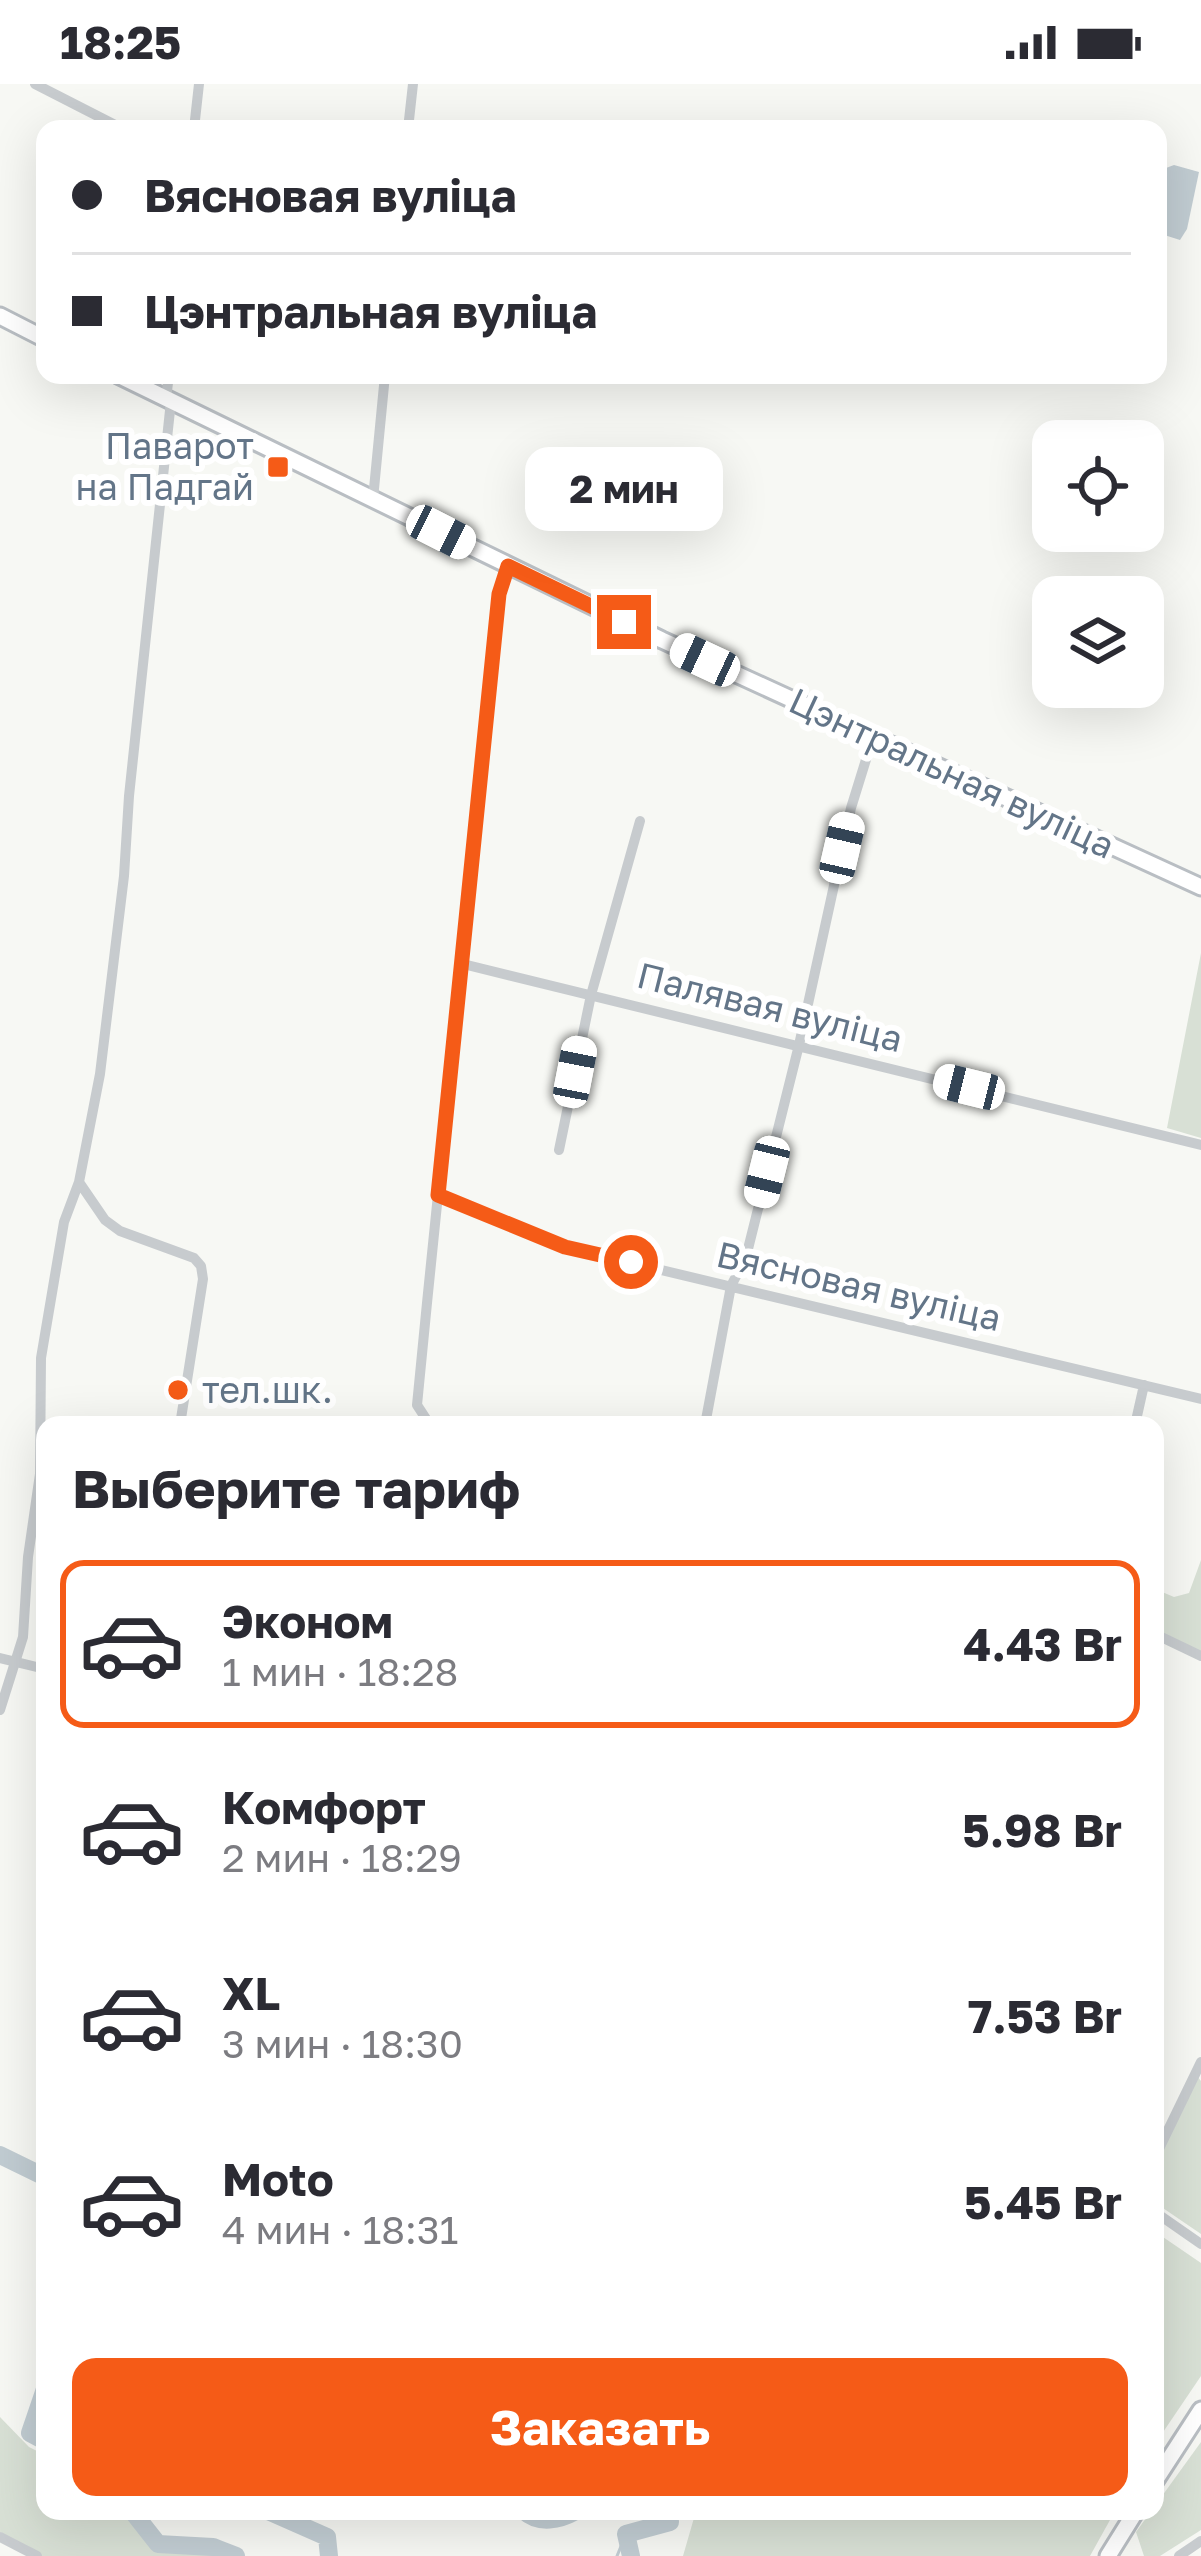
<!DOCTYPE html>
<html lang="ru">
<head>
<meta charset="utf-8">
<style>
  body { margin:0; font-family:"Golos Text",sans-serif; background:#f7f7f7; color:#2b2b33; height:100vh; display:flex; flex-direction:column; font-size:45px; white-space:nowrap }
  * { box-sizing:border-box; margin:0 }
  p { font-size:39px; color:#7c7c81 }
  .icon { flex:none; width:66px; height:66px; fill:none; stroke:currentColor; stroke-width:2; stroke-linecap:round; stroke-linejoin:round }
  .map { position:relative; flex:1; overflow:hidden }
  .details { position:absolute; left:36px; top:1332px; width:1128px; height:1104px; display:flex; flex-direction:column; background:#fff; border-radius:24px; box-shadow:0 12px 48px #0002 }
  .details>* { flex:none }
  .hud { position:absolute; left:36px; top:36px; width:1131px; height:264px; border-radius:24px; box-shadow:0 12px 48px #0002; display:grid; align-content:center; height:264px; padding:0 36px; background:#fff }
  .tools { position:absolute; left:1032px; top:336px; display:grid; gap:24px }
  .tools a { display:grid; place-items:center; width:132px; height:132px; border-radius:24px; background:#fff; box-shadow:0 12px 48px #0002; font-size:60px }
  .end { position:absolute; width:54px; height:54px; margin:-27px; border:15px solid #f55b17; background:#fff; box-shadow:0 0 0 6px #fff }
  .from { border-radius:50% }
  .bubble { position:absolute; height:84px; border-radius:24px; background:#fff; box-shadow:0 12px 48px #0002; font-size:39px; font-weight:700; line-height:84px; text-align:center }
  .car { position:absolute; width:36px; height:72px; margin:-36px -18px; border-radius:15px; box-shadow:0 0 9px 3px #0007; background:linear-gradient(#fff 24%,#345 0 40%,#fff 0 76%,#345 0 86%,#fff 0) }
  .hud b { display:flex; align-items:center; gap:42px; height:114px; font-size:45px }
  .hud b+b { border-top:3px solid #e1e1e2 }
  .hud i { width:30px; height:30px; background:#2b2b33 }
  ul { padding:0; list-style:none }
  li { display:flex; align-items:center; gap:36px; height:168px; margin:0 24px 18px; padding:0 12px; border:6px solid transparent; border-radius:24px }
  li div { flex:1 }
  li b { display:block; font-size:45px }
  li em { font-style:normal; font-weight:700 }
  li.on { border-color:#f55b17 }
  li>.icon { width:108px; height:108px; stroke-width:1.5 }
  h2 { padding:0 36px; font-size:54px; line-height:144px }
  .action { display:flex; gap:24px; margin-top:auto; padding:24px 36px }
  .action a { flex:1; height:138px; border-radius:24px; background:#f55b17; color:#fff; font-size:48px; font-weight:700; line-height:138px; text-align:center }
  .status { display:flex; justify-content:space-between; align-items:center; height:84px; padding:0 60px; background:#fff; direction:ltr }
  .status svg { height:33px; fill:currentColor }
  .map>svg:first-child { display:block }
  .green { fill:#d8e0d5 }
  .water { fill:#c1ccd2 }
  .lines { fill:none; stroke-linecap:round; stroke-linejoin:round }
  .stream { stroke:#c1ccd2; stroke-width:3 }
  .river { stroke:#c1ccd2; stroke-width:18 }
  .secondary-casing { stroke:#b9bec3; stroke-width:21 }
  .street { stroke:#c7cbce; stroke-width:10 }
  .secondary { stroke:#fff; stroke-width:15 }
  .route { stroke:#f55b17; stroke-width:15 }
  .poi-dot { fill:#f55b17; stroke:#fff; stroke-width:4.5 }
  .labels { text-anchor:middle; stroke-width:12; stroke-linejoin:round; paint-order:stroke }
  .poi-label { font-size:36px; fill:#637588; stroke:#fff; text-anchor:end }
  .street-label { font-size:36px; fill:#637588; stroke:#fff }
</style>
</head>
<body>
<div class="status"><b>18:25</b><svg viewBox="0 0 49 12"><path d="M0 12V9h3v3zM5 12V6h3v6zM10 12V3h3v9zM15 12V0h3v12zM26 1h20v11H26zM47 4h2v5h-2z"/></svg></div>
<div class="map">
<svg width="1201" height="2472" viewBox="0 0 1201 2472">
  <rect width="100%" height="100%" fill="#f7f8f4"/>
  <path class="green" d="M1201 869V1054L1167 1044Z
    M1201 1476V1569L1155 1546V1505L1174 1513 1189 1509Z
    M1197 1992 1201 1997V2150L1157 2120C1148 2077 1180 2031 1197 1992Z
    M1160 2151 1201 2179V2292L1155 2360V2157Z
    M0 2333 29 2363 45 2371V2427H123L158 2463 212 2465 228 2472H42L0 2448Z
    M1201 2358V2446L1160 2472H1144L1136 2448Z
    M696 2427H1115L1090 2472H683Z"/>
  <path class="water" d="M1174 81 1199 88 1187 145 1180 156 1158 149V105L1166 84Z"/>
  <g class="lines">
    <path class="stream" d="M617 2472 626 2450"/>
    <path class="river" d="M0 2071 45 2093
      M45 2305 30 2349 45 2357
      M132 2427 158 2460 213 2463 236 2472
      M268 2427 327 2453 329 2472
      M524 2427C539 2441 560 2436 576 2427
      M631 2472 626 2450 670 2438 669 2427"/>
    <defs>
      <path id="secondary" d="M0 232 45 255
        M118 291 662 556 1201 803
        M1155 2397 1201 2326
        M1108 2472 1136 2427"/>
    </defs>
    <use href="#secondary" class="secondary-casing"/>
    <path class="street" d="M35 0 123 45
      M194 45 199 0
      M408 45 413 0
      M166 315 169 291
      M373 415 385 291
      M463 880 1201 1061
      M559 1066 591 911 640 737
      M79 1098 105 1136 120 1147 194 1174 201 1182 203 1195 180 1341
      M438 1111 565 1163 1201 1315
      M430 1341 417 1321 427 1219 499 510 508 482
      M705 1341 731 1202 746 1173 799 961 851 724 873 653
      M1135 1341 1144 1301
      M1155 1550 1201 1572
      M0 1574 45 1585
      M0 1626 23 1553 28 1473 40 1390 41 1274 64 1138 79 1098 100 990 124 792 129 712 171 317
      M1155 2073 1201 1978
      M1155 2128 1201 2160
      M0 2453 37 2472
      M1179 2472 1201 2457"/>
    <use href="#secondary" class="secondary"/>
  </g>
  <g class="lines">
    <path class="route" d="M624 538 508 482 499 510 438 1111 565 1163 631 1178"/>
  </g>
  <g class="poi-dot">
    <rect x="266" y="371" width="24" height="24" rx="6"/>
    <circle cx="178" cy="1306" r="12"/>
  </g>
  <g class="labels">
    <g class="poi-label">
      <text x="254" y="375">Паварот<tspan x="254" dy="41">на Падгай</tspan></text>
      <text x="202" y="1319" text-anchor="start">тел.шк.</text>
    </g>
    <g class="street-label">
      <text transform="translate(952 689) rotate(25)" y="13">Цэнтральная вуліца</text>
      <text transform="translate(770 923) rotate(14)" y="13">Палявая вуліца</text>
      <text transform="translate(859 1202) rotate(13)" y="13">Вясновая вуліца</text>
    </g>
  </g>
</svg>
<div class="tools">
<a><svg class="icon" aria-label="locate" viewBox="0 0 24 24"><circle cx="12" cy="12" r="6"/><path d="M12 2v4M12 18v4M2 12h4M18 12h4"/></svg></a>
<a><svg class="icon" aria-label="layers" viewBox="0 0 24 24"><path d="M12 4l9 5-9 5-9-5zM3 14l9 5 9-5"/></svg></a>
</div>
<i class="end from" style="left:631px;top:1178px"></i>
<i class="end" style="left:624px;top:538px"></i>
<div class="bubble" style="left:525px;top:363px;width:198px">2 мин</div>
<i class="car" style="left:441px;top:448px;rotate:117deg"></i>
<i class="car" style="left:705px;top:576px;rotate:295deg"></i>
<i class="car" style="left:842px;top:764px;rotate:13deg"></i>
<i class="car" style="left:575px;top:988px;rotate:11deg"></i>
<i class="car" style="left:969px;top:1003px;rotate:284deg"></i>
<i class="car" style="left:767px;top:1088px;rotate:194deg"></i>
<div class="hud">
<b><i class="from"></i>Вясновая вуліца</b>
<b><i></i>Цэнтральная вуліца</b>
</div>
<section class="details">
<h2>Выберите тариф</h2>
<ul>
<li class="on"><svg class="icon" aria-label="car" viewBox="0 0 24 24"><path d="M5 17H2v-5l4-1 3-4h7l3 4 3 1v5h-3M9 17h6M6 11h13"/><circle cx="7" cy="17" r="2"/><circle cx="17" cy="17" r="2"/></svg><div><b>Эконом</b><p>1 мин · 18:28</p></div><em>4.43 Br</em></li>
<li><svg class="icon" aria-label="car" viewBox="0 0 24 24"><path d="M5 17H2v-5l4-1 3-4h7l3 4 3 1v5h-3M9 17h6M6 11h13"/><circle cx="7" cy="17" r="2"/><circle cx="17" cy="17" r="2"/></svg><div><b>Комфорт</b><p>2 мин · 18:29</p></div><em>5.98 Br</em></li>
<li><svg class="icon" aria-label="car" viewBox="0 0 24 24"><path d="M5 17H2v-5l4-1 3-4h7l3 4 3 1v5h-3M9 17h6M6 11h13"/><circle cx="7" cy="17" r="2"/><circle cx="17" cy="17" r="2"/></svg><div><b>XL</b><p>3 мин · 18:30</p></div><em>7.53 Br</em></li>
<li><svg class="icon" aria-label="car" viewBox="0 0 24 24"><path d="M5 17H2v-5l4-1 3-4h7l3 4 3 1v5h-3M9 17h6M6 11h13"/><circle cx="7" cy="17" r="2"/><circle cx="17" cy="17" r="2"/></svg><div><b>Moto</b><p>4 мин · 18:31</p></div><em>5.45 Br</em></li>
</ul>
<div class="action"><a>Заказать</a></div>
</section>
</div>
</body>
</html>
